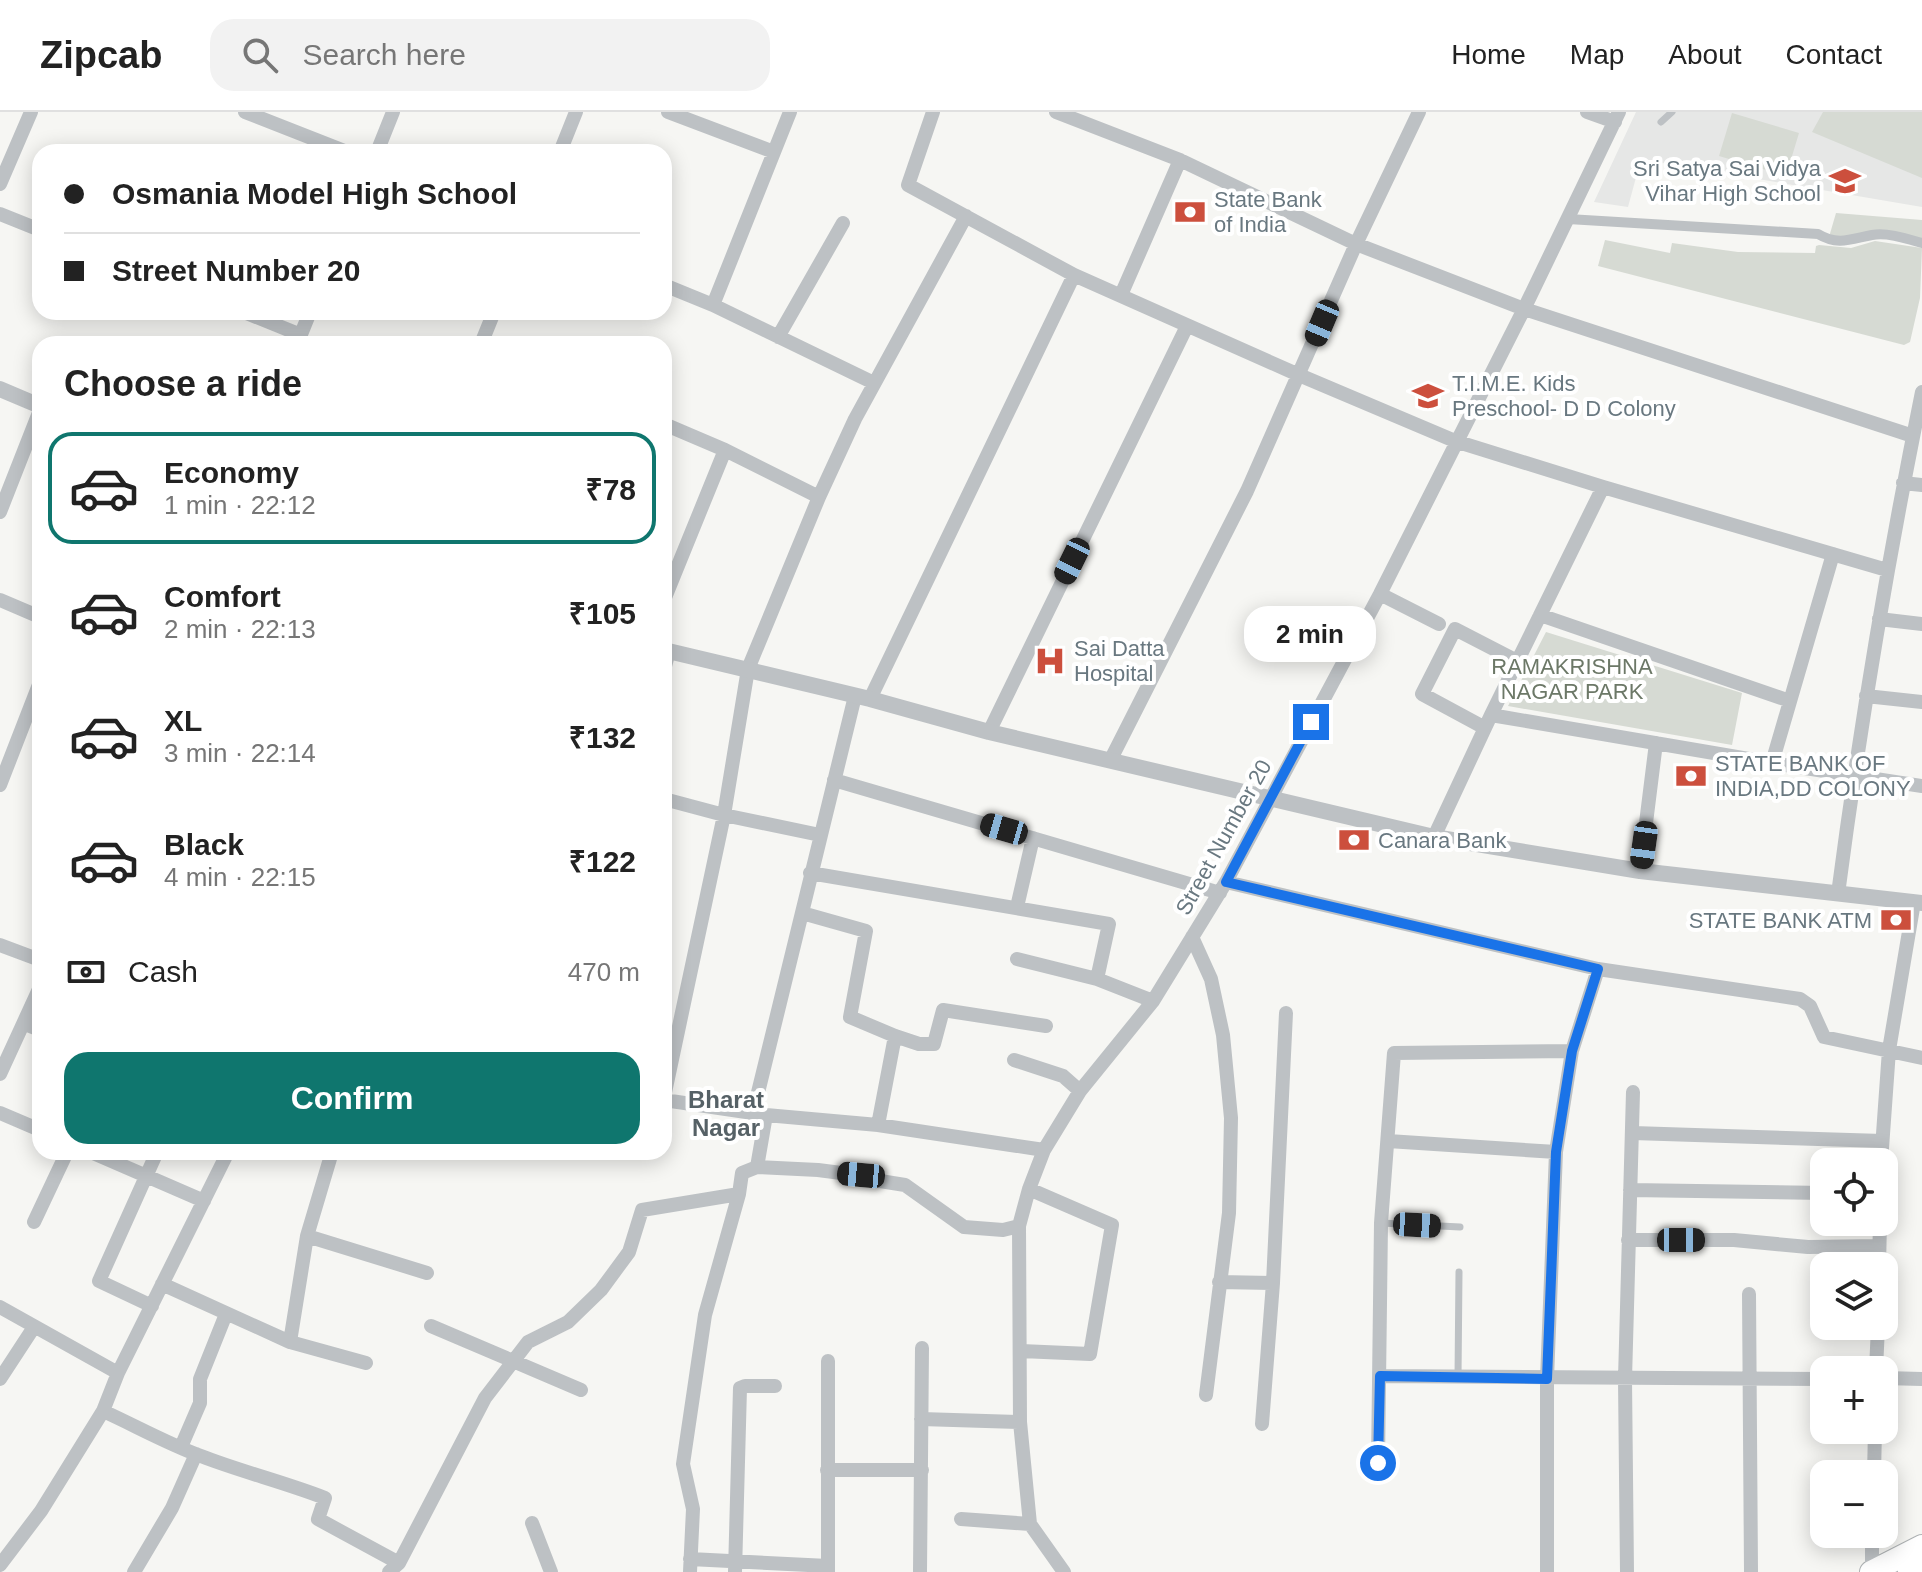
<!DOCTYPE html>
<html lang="en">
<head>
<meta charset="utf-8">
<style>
  body { margin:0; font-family:Arial,sans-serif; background:#f2f2f2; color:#222; height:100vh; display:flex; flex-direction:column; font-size:30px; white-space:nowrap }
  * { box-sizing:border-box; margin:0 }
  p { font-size:26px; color:#767676 }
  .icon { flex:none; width:44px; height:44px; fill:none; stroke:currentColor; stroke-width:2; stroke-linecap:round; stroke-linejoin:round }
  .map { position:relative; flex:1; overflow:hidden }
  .side { position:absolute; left:32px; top:224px; width:640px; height:824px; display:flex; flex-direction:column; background:#fff; border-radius:24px; box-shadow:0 4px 20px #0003 }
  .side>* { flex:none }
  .guide { position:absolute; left:32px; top:32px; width:640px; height:176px; border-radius:24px; box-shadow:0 4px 20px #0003; display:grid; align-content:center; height:176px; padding:0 32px; background:#fff }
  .buttons { position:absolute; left:1810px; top:1036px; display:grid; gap:16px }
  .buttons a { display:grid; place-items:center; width:88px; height:88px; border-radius:16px; background:#fff; box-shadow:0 4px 20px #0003; font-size:40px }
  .end { position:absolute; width:36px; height:36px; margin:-18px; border:10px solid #1a73e8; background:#fff; box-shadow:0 0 0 4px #fff }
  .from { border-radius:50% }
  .bubble { position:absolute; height:56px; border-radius:24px; background:#fff; box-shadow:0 4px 20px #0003; font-size:26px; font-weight:700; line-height:56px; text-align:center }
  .car { position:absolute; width:24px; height:48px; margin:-24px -12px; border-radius:10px; box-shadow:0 0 6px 2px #0007; background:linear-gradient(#222 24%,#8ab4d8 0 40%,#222 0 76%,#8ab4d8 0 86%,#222 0) }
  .guide b { display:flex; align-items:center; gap:28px; height:76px; font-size:30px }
  .guide b+b { border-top:2px solid #e0e0e0 }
  .guide i { width:20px; height:20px; background:#222 }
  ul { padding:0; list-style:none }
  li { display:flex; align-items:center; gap:24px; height:112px; margin:0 16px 12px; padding:0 16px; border:4px solid transparent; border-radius:24px }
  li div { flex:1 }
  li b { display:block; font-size:30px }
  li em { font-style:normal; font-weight:700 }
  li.on { border-color:#0f766e }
  li>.icon { width:72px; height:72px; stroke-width:1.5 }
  h2 { padding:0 32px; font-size:36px; line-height:96px }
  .pay { display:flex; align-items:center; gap:20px; height:88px; padding:0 32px; font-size:30px }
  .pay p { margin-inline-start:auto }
  .action { display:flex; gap:16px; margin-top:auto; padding:16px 32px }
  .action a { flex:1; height:92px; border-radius:24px; background:#0f766e; color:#fff; font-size:32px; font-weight:700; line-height:92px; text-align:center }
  header { display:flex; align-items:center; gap:48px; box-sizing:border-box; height:112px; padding:0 40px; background:#fff; border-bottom:2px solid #e0e0e0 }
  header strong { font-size:38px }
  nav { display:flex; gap:44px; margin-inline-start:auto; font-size:28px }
  .search { width:560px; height:72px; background:#f2f2f2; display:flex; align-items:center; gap:20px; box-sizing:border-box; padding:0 28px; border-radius:24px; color:#767676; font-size:30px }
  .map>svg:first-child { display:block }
  .built { fill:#e6e7e6 }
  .green { fill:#d6dad3 }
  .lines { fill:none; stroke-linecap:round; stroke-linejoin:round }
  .trunk-casing { stroke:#afb3b5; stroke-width:24 }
  .service { stroke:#bdc1c4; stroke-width:7 }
  .pedestrian { stroke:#bdc1c4; stroke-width:10 }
  .minor { stroke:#bdc1c4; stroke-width:14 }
  .tertiary { stroke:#bdc1c4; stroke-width:16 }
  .trunk { stroke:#fff; stroke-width:22 }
  .route { stroke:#1a73e8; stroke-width:10 }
  .labels { text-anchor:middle; stroke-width:8; stroke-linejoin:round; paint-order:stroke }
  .poi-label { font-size:22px; fill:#697880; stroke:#fff; text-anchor:start }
  .park-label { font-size:22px; fill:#6c7867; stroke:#fff }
  .street-label { font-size:22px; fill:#697880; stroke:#fff }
  .neighbourhood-label { font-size:24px; font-weight:bold; fill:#566166; stroke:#fff }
</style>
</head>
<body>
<header>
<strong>Zipcab</strong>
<div class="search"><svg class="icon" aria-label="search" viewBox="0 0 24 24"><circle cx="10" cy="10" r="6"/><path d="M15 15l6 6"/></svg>Search here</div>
<nav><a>Home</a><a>Map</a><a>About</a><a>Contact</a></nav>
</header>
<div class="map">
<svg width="1922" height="1460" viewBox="0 0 1922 1460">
  <rect width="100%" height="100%" fill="#f6f6f3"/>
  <path class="built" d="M1636 0H1922V95L1641 47 1628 95 1594 90Z"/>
  <path class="green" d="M1823 0H1922V66L1812 20Z
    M1732 1 1799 21 1786 64 1719 44Z
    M1836 101 1922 108V128C1893 120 1859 127 1829 125Z
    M1605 128 1670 141 1672 131 1738 140 1815 141 1816 134 1819 133 1851 136 1875 129 1922 136 1920 186 1910 230 1904 233 1598 154Z
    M1546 520 1742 581 1732 633 1508 594Z"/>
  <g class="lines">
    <defs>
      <path id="trunk" d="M1871 1460 1922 1434
        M1909 1460 1922 1454"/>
    </defs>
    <use href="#trunk" class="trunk-casing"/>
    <path class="service" d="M1661 10 1672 0
      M1381 1111 1460 1115
      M1458 1265 1459 1160"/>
    <path class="pedestrian" d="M1568 107 1818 122C1838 134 1851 127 1872 123 1887 120 1908 127 1922 131"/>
    <path class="minor" d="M245 0 347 40
      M668 0 774 40
      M933 0 908 73 1074 163 1299 263 1455 329 1603 375 1887 458
      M1056 0 1180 48 1356 132 1524 197 1913 324
      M1587 0 1615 10
      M377 40 393 0
      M560 40 576 0
      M0 72 31 0
      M0 102 40 118
      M664 173 713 193 874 271
      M1121 183 1180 48
      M713 193 790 0
      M244 200 301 223
      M778 225 843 111
      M297 232 310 200
      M481 232 494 200
      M664 312 725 338 819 385
      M1903 371 1922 373
      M0 400 40 298
      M1380 482 1439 512
      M0 488 40 505
      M664 488 725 338
      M1540 503 1790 589
      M1879 507 1922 512
      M664 558 669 539
      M1866 584 1922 590
      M870 587 1074 163
      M1491 603 1772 651 1922 674
      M1485 616 1422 582 1455 517 1517 549
      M989 620 1187 214
      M1110 649 1247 379 1356 132 1419 0
      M1772 651 1833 442
      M834 668 1220 781
      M0 673 40 570
      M664 687 724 703 820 723
      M1434 725 1491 603 1603 375
      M1640 759 1656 631
      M810 761 1109 812 1097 867
      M1226 770 1598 857 1800 887 1810 894 1824 925 1922 946
      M1838 782C1860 614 1888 447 1922 280
      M1017 795 1033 726
      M802 801 866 819 850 905 895 924 919 932H934L943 898 1046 914
      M1192 825 1211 867 1223 923 1231 1006 1229 1101 1206 1283
      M0 833 40 848
      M1017 847 1097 867 1153 889
      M25 912 40 918
      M1014 948 1063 964 1080 979
      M0 962 40 875
      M664 985 724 703 748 557 819 385 855 307 966 104
      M664 988 766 1003 878 1013 1044 1038
      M0 1001 40 1018
      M753 1001 855 584
      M878 1013 895 924
      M1633 1021 1882 1029
      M1388 1029 1556 1040
      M91 1040 204 1089
      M1881 1050 1889 938 1914 790
      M757 1055 818 1058 872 1065 880 1069 905 1073 964 1115 1003 1118 1019 1114
      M1630 1078 1824 1081
      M34 1110 67 1040
      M307 1124 427 1161
      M1628 1128H1734L1808 1135 1879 1134
      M1879 1154 1880 1110
      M1219 1170 1273 1171
      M162 1172 290 1230 307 1124 332 1040
      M1749 1182 1751 1460
      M152 1194 99 1169 157 1040
      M0 1195 118 1261
      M431 1214 581 1278
      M290 1230 366 1251
      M1021 1239 1090 1242 1112 1113 1029 1077
      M828 1249V1460
      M1876 1258 1878 1214
      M1380 1264 1824 1267
      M1884 1266 1922 1267
      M0 1267 34 1215
      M103 1299C136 1314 168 1332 201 1344 242 1360 284 1370 325 1386L318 1407 399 1451
      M921 1307 1020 1310
      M1262 1312 1273 1171 1286 901
      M181 1335 200 1291V1267L226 1202
      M1378 1351 1381 1111 1394 941 1572 939
      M827 1358H922
      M1874 1362 1875 1318
      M961 1407 1030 1412
      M532 1411 551 1460
      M690 1447 828 1454
      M0 1453 41 1399 103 1299 118 1261 228 1040
      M134 1460 172 1396 196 1342
      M389 1460 399 1451 485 1286 528 1230 568 1210 601 1178 629 1140 642 1098 739 1082
      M690 1460 693 1397 683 1352 705 1203 739 1082 742 1061 757 1055 766 1003
      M735 1460 740 1276 745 1274H775
      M920 1460 922 1236
      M1064 1460 1030 1412 1020 1310 1019 1114 1029 1077 1044 1038 1080 979 1153 889 1226 770 1380 482 1524 197 1619 0
      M1547 1460V1267L1556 1040 1572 939 1598 857
      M1627 1460 1625 1267 1633 980
      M1872 1460V1422"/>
    <path class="tertiary" d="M0 277 40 294
      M664 538 870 587 989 620 1434 725 1640 759 1922 791"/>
    <use href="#trunk" class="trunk"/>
  </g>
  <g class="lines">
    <path class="route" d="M1311 610 1226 770 1598 857 1572 939 1556 1040 1547 1267 1380 1264 1378 1351"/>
  </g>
  <defs>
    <symbol id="school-bare" viewBox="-9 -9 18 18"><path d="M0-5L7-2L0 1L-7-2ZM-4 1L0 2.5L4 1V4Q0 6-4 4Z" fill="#cc4f3d" stroke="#fff" stroke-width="2.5" paint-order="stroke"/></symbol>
    <symbol id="bank-bare" viewBox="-9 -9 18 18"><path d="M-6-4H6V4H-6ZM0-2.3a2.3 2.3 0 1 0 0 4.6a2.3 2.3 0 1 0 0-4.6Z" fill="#cc4f3d" stroke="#fff" stroke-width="2.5" paint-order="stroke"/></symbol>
    <symbol id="university-bare" viewBox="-9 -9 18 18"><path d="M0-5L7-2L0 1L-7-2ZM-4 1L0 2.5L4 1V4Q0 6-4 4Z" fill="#cc4f3d" stroke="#fff" stroke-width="2.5" paint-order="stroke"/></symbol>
    <symbol id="hospital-bare" viewBox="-9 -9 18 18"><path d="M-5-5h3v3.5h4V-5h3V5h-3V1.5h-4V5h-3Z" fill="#cc4f3d" stroke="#fff" stroke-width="2.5" paint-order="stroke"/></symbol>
  </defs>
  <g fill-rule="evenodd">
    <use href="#school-bare" x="1823" y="47" width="44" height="44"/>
    <use href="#bank-bare" x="1168" y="78" width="44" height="44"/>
    <use href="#university-bare" x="1406" y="262" width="44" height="44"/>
    <use href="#hospital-bare" x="1028" y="527" width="44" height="44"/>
    <use href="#bank-bare" x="1669" y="642" width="44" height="44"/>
    <use href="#bank-bare" x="1332" y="706" width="44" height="44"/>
    <use href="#bank-bare" x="1874" y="786" width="44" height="44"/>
  </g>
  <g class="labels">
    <g class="poi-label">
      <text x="1821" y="64" text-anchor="end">Sri Satya Sai Vidya<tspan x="1821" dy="25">Vihar High School</tspan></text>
      <text x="1214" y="95">State Bank<tspan x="1214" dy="25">of India</tspan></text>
      <text x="1452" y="279">T.I.M.E. Kids<tspan x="1452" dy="25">Preschool- D D Colony</tspan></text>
      <text x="1074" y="544">Sai Datta<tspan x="1074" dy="25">Hospital</tspan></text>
      <text x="1715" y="659">STATE BANK OF<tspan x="1715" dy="25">INDIA,DD COLONY</tspan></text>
      <text x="1378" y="736">Canara Bank</text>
      <text x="1872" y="816" text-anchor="end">STATE BANK ATM</text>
    </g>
    <g class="park-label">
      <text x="1572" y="562">RAMAKRISHNA<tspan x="1572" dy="25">NAGAR PARK</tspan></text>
    </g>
    <g class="street-label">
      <text transform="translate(1223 725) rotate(-61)" y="8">Street Number 20</text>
    </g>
    <g class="neighbourhood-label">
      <text x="726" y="996">Bharat<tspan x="726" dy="28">Nagar</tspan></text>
    </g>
  </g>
</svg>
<div class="buttons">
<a><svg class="icon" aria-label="locate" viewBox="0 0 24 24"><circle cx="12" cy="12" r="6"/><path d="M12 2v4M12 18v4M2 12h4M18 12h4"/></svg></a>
<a><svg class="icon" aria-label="layers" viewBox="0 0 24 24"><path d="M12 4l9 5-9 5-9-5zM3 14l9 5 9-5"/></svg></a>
<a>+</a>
<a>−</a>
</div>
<i class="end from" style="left:1378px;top:1351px"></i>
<i class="end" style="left:1311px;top:610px"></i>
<div class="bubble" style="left:1244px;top:494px;width:132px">2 min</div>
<i class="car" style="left:1322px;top:211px;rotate:203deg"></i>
<i class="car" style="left:1072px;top:449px;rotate:206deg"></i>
<i class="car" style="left:1004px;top:717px;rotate:286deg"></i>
<i class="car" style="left:1644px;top:733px;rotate:188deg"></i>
<i class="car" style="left:861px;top:1063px;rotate:275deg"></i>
<i class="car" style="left:1417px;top:1113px;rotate:93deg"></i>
<i class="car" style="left:1681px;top:1128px;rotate:90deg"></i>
<div class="guide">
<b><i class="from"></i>Osmania Model High School</b>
<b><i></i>Street Number 20</b>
</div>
<section class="side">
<h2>Choose a ride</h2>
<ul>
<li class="on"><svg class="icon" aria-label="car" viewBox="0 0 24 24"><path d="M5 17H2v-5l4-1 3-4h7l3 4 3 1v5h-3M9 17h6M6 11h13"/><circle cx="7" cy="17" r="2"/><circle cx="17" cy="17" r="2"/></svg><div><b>Economy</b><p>1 min · 22:12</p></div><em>₹78</em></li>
<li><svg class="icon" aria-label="car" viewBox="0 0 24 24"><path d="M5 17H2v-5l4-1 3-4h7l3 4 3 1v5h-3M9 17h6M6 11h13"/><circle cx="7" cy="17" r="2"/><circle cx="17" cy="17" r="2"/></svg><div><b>Comfort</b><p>2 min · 22:13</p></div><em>₹105</em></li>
<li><svg class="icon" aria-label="car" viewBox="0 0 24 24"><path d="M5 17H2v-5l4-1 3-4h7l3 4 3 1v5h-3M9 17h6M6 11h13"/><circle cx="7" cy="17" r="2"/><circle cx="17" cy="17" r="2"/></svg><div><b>XL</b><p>3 min · 22:14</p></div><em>₹132</em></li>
<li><svg class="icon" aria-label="car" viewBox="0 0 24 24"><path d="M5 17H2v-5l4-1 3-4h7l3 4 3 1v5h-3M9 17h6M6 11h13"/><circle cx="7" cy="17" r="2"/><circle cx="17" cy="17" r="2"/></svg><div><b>Black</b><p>4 min · 22:15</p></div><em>₹122</em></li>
</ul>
<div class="pay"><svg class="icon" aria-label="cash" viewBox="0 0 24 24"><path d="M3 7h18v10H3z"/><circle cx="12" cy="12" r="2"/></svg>Cash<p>470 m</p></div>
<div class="action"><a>Confirm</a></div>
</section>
</div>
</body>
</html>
